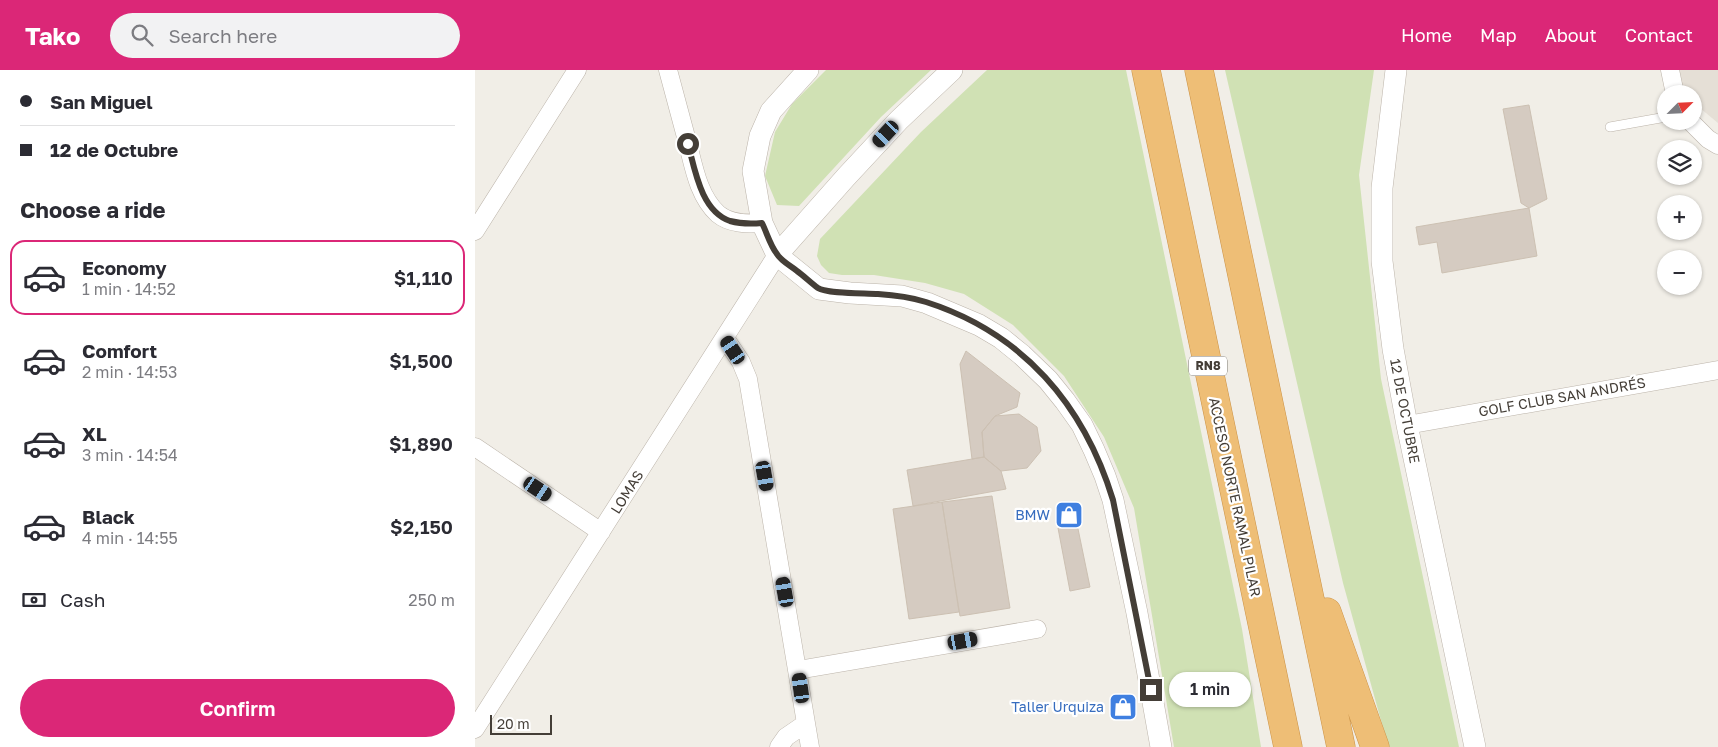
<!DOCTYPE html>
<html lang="en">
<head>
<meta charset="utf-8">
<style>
  body { margin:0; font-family:"Golos Text",sans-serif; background:#f2f2f3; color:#2b2b33; height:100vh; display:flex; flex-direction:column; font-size:19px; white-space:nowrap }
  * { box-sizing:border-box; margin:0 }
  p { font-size:16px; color:#7c7c81 }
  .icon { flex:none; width:28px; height:28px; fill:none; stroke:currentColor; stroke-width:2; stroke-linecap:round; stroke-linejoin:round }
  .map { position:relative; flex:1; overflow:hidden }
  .panel { display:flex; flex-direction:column; background:#fff; width:475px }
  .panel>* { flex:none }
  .guide { display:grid; align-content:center; height:110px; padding:0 20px; background:#fff }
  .needle { width:32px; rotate:66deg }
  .buttons { position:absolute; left:1182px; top:15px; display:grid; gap:10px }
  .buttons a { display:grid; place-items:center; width:45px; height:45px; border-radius:50%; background:#fff; box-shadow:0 1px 4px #0004; font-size:25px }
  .scale { position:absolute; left:15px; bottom:12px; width:62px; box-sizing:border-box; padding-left:5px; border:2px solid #443e37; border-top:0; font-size:14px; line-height:18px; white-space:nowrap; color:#443e37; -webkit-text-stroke:4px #fff; paint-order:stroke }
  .end { position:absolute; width:22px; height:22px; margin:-11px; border:6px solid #443e37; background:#fff; box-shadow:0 0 0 2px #fff }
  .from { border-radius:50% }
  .bubble { position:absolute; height:35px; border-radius:18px; background:#fff; box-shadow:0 1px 4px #0004; font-size:16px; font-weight:600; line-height:35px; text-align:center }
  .car { position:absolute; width:15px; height:30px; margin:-15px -8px; border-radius:6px; box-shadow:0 0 4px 1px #0007; background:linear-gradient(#222 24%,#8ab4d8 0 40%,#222 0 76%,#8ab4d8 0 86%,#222 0) }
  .guide b { display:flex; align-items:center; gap:18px; height:48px; font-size:19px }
  .guide b+b { border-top:1px solid #e1e1e2 }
  .guide i { width:12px; height:12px; background:#2b2b33 }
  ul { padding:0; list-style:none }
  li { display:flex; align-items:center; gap:15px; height:75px; margin:0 10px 8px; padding:0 10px; border:2px solid transparent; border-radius:15px }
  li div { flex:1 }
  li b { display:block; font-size:19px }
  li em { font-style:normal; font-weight:600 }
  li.on { border-color:#db2777 }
  li>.icon { width:45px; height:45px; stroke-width:1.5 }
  h2 { padding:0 20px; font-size:22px; line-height:60px }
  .pay { display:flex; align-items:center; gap:12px; height:55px; padding:0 20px; font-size:19px }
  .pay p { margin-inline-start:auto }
  .button { display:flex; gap:10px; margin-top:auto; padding:10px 20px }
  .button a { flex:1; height:58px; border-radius:30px; background:#db2777; color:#fff; font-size:20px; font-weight:600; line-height:58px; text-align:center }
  header { display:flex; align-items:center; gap:30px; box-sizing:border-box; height:70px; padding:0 25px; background:#db2777; color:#fff }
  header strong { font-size:24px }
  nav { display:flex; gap:28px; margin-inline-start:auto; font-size:18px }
  .search { width:350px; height:45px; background:#f2f2f3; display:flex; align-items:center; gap:12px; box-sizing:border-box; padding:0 18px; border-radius:28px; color:#7c7c81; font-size:19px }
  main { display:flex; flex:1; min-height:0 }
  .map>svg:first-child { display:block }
  .residential { fill:#e5dfd6 }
  .green { fill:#d0e1b4 }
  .building { fill:#d5cbc1; stroke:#ccc0b2 }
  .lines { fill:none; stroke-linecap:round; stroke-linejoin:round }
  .service-casing { stroke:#bcb4aa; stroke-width:10 }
  .minor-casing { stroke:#bcb4aa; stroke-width:19 }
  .tertiary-casing { stroke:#bcb4aa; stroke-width:22 }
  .motorway-casing { stroke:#cb9247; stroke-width:29 }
  .service { stroke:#fff; stroke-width:9 }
  .minor { stroke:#fff; stroke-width:18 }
  .tertiary { stroke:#fff; stroke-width:21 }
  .motorway { stroke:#eebe76; stroke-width:28 }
  .route { stroke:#443e37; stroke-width:6 }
  .labels { text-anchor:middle; stroke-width:4.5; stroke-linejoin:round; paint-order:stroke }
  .shield { fill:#fff; stroke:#7c7873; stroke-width:1 }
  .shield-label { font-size:12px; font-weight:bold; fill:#443e37 }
  .street-label { font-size:14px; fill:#443e37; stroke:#fff }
  .shop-label { font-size:14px; fill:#366cbe; stroke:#fff; text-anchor:end }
</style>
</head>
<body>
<header>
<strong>Tako</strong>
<div class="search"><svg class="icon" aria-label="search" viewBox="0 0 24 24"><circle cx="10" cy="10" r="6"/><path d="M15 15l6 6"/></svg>Search here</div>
<nav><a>Home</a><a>Map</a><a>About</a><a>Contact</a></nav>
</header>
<main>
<section class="panel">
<div class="guide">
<b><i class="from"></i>San Miguel</b>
<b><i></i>12 de Octubre</b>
</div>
<h2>Choose a ride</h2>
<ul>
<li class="on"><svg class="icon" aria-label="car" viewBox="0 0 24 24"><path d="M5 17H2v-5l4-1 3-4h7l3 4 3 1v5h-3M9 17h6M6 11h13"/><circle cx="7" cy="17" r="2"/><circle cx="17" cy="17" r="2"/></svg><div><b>Economy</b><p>1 min · 14:52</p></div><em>$1,110</em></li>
<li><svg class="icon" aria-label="car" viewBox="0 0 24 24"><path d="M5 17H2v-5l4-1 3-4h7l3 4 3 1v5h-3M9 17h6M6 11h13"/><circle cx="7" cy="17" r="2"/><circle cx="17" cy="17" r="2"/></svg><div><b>Comfort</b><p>2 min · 14:53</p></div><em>$1,500</em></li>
<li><svg class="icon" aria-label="car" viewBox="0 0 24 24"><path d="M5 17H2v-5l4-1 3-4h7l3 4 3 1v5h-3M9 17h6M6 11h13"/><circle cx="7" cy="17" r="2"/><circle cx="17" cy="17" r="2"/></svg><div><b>XL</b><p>3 min · 14:54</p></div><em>$1,890</em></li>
<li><svg class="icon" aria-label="car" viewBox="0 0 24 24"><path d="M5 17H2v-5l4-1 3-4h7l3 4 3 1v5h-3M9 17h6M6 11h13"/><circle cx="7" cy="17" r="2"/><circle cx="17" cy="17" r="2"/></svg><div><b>Black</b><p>4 min · 14:55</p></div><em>$2,150</em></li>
</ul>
<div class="pay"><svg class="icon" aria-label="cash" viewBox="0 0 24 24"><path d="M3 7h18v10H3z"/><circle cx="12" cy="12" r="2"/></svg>Cash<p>250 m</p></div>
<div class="button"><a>Confirm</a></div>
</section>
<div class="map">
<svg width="1243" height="677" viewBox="0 0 1243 677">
  <rect width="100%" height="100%" fill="#f1eee7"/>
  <path class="residential" d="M1193 0H1243V53L1219 33V24H1207Z"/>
  <path class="green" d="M351 0H456L406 47 324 136 302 135 290 106 300 62 317 34Z
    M512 0H651L767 559 786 677H699L659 438 629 367 589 306 538 255 489 224 450 213 399 205H367L354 203 346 195 342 186 345 169 446 62Z
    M750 0H899L884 105 906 309 984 677H914L905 647 868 513Z"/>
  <path class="building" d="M1054 35 1072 129 1054 138 1046 133 1028 39Z
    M1054 138 1062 186 967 203 962 172 944 175 941 157Z
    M491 281 545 323 542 337 520 346 507 362 509 387 497 389 485 294Z
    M544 344 562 357 566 381 552 398 526 401 509 387 507 362 520 346Z
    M509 387 526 401 531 419 438 436 432 400Z
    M517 426 535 538 485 546 467 432Z
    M467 432 484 542 434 549 418 439Z
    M602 454 615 517 595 521 583 458Z"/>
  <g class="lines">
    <defs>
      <path id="service" d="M1135 57 1191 47"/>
      <path id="minor" d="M193 0C199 22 205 45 211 67 218 92 222 125 243 144 255 154 272 154 287 153
        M1195 0 1200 24
        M1215 51 1233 69 1243 75
        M0 161 102 0
        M250 268 266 292 273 309 335 677
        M932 355 1243 300
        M0 377 126 462
        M323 600 562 559
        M0 659 302 185
        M304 677 311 667 330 654"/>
      <path id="tertiary" d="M333 0 296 41 285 66 278 101 287 153 302 185 344 219 375 223 427 226 452 233 504 255 526 268 547 285 573 310 590 331 607 355 619 380 630 406 638 430 662 543 686 677
        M921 0 907 118V191L918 279 932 355 1000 677
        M302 185 371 107 424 50 477 0"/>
      <path id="motorway" d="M671 0 813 677
        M724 0 866 677
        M852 542 900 677"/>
    </defs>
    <use href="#service" class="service-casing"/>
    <use href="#minor" class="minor-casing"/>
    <use href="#tertiary" class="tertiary-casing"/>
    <use href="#motorway" class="motorway-casing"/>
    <use href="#service" class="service"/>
    <use href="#minor" class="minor"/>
    <use href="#tertiary" class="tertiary"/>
    <use href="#motorway" class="motorway"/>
  </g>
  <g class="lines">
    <path class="route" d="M213 74C220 100 226 141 255 151 266 154 276 154 287 153 292 163 295 175 302 184 306 191 316 196 322 201 329 206 336 213 343 218 352 224 390 223 403 224 419 225 435 227 451 232 548 263 609 335 638 430L676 620"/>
  </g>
  <defs>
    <symbol id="shop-square" viewBox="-11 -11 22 22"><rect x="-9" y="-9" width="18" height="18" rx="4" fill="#3f7fe0" stroke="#fff"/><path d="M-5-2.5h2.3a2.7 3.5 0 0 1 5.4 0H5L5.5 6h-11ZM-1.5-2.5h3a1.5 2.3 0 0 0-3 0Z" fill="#fff"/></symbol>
  </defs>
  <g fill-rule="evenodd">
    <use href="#shop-square" x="578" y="429" width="32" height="32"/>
    <use href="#shop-square" x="632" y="621" width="32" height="32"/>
  </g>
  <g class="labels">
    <rect class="shield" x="714" y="286.5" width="38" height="19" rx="4"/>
    <g class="shield-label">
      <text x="733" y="300">RN8</text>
    </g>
    <g class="street-label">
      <text transform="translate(1087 327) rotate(-10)" y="5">GOLF CLUB SAN ANDRÉS</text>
      <text transform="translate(930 341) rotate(79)" y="5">12 DE OCTUBRE</text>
      <text transform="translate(152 422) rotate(-58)" y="5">LOMAS</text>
      <text transform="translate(760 427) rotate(78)" y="5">ACCESO NORTE RAMAL PILAR</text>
    </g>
    <g class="shop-label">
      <text x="575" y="450">BMW</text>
      <text x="629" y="642">Taller Urquiza</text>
    </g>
  </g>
</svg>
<div class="buttons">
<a><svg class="needle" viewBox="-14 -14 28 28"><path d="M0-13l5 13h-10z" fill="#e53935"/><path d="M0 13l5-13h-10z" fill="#7c7c81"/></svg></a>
<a><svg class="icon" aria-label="layers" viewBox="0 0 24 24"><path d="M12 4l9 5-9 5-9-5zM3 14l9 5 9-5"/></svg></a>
<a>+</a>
<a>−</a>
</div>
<div class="scale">20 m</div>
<i class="end from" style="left:213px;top:74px"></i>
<i class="end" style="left:676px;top:620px"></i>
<div class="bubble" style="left:694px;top:602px;width:82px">1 min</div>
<i class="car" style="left:411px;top:64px;rotate:223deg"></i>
<i class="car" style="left:258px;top:280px;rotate:326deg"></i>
<i class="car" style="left:290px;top:406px;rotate:170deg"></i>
<i class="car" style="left:63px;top:419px;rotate:124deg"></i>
<i class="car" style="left:310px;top:522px;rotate:350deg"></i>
<i class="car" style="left:488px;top:571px;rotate:80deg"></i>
<i class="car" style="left:326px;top:618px;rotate:352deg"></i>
</div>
</main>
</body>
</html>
